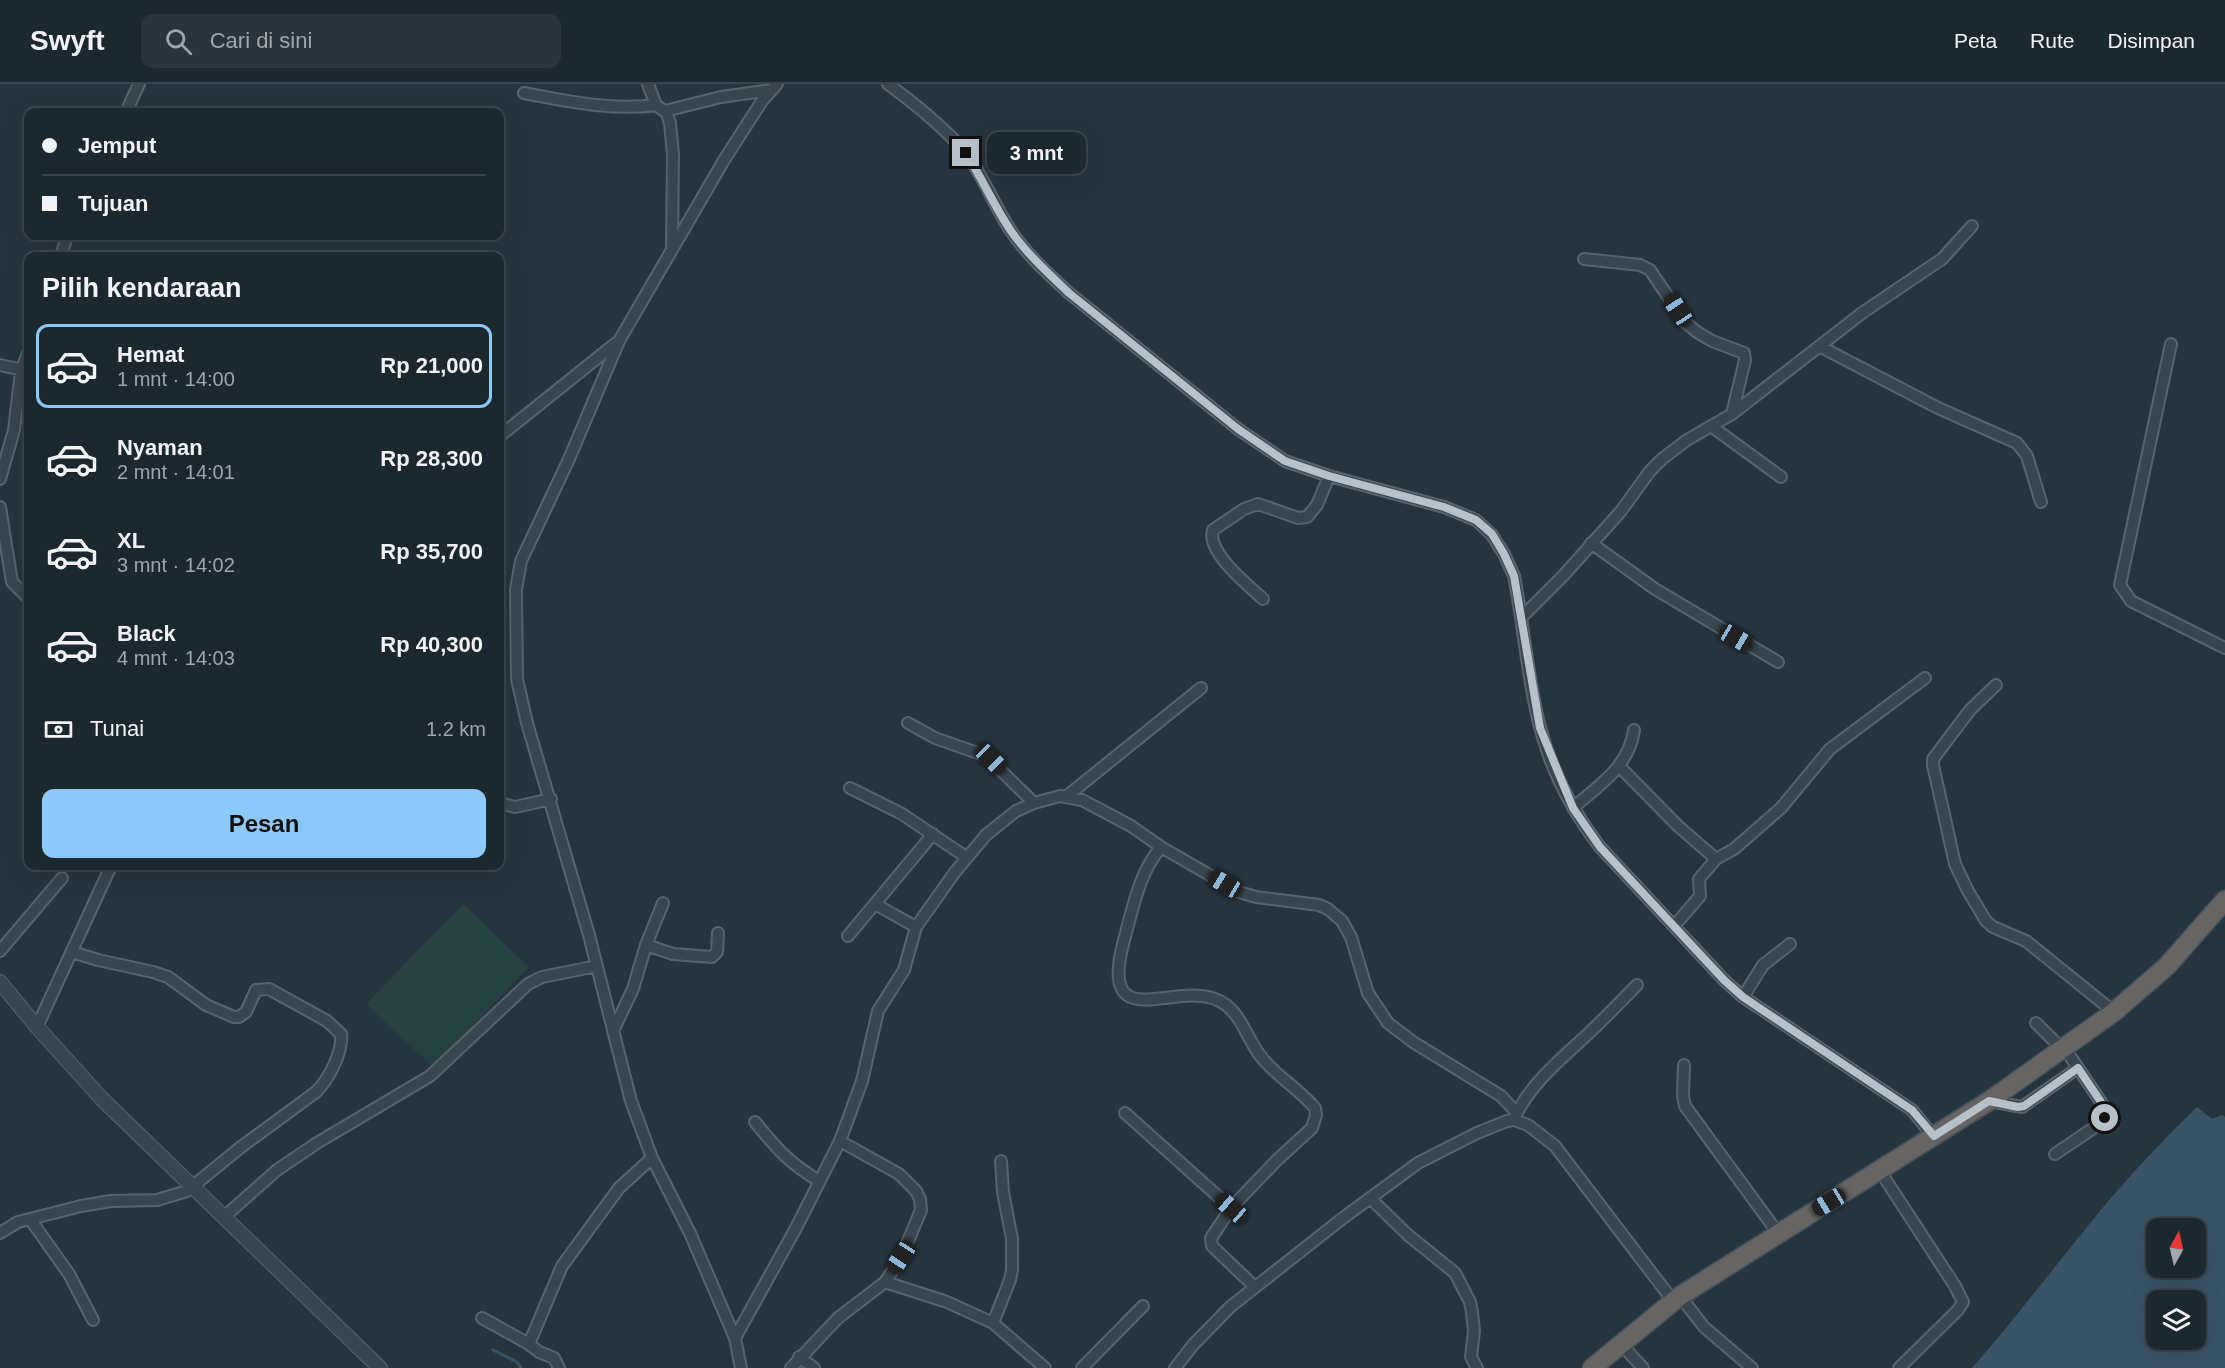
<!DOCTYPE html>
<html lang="id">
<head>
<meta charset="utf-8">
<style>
  body { margin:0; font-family:Helvetica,sans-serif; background:#29343c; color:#f1f3f6; height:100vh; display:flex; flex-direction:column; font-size:22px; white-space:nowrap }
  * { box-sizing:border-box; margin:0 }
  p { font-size:20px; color:#a0a6ab }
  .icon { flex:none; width:33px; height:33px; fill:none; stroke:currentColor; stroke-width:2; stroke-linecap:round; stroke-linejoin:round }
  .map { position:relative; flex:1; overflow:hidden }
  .details { position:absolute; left:24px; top:168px; width:480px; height:618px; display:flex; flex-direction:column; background:#1c2830; border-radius:12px; box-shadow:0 6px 24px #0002,0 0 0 2px #3a444c }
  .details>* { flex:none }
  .guide { position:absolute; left:24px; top:24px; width:480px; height:132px; border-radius:12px; box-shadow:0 6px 24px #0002,0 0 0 2px #3a444c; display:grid; align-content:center; height:132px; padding:0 18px; background:#1c2830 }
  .needle { width:39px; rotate:8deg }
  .tools { position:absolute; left:2146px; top:1134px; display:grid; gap:12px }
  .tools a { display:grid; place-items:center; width:60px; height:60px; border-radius:12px; background:#1c2830; box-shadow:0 6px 24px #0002,0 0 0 2px #3a444c; font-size:30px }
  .end { position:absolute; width:27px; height:27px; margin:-14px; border:8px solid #b6c1ca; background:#111; box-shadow:0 0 0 3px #111 }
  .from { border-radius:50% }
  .bubble { position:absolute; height:42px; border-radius:12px; background:#1c2830; box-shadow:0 6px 24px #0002,0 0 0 2px #3a444c; font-size:20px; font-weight:800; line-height:42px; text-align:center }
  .car { position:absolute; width:18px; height:36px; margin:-18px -9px; border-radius:8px; box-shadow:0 0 4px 2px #0007; background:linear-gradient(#222 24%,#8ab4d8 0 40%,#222 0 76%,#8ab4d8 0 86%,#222 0) }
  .guide b { display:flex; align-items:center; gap:21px; height:57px; font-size:22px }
  .guide b+b { border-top:2px solid #3a444c }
  .guide i { width:15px; height:15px; background:#f1f3f6 }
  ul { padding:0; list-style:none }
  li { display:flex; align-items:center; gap:18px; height:84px; margin:0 12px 9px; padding:0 6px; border:3px solid transparent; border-radius:12px }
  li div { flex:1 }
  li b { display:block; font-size:22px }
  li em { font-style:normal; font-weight:800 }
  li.active { border-color:#8cc8f9 }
  li>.icon { width:54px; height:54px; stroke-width:1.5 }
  h2 { padding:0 18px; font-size:27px; line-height:72px }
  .pay { display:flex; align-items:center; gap:15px; height:66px; padding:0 18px; font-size:22px }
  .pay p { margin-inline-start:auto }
  .button { display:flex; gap:12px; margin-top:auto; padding:12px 18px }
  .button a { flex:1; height:69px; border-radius:12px; background:#8cc8f9; color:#111; font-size:24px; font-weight:800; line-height:69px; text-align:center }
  header { display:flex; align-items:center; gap:36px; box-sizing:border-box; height:84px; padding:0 30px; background:#1c2830; border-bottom:2px solid #3a444c }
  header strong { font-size:28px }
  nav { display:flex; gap:33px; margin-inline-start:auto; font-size:21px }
  .search { width:420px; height:54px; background:#29343c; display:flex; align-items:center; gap:15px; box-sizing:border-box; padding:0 21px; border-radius:12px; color:#a0a6ab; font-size:22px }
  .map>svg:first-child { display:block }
  .green { fill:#274140 }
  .water { fill:#395467; fill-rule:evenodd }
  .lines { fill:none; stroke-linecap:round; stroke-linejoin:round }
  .stream { stroke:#395467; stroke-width:3 }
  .minor-casing { stroke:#57646d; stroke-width:14 }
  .tertiary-casing { stroke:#57646d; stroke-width:16 }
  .trunk-casing { stroke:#44515a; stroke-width:21 }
  .minor { stroke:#394650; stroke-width:10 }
  .tertiary { stroke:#394650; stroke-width:14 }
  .trunk { stroke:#666563; stroke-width:18 }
  .route { stroke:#b6c1ca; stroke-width:8 }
</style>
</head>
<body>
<header>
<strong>Swyft</strong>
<div class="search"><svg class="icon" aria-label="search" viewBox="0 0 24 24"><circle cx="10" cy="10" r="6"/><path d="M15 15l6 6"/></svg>Cari di sini</div>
<nav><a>Peta</a><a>Rute</a><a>Disimpan</a></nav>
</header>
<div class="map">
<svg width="2225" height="1284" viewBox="0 0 2225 1284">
  <rect width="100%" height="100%" fill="#253540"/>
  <path class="green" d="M463 820 529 883 433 983 366 920Z"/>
  <path class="water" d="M2197 1023 2212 1035 2222 1031 2225 1033V1284H1972C2017 1233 2057 1179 2100 1127 2130 1091 2163 1056 2197 1023ZM2157 1144H2196V1184H2157ZM2157 1216H2196V1256H2157Z"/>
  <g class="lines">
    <path class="stream" d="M493 1266 517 1278 521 1284"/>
    <defs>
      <path id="minor" d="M648 0 656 21 667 29 670 39 673 70 672 166
        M888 0C915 20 943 42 965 68 983 91 993 119 1009 144 1025 169 1047 189 1069 209L1238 345 1285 377 1329 392 1444 423 1476 436 1492 451 1504 470 1514 492C1524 542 1527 594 1540 643 1551 686 1573 728 1600 763L1724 896 1743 913 1912 1026 1933 1052
        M524 9C567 17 612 27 656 21
        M665 27 721 13 771 6
        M126 28 139 0
        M61 172 67 152
        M1584 175 1640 181 1650 186 1685 238 1697 248 1712 257 1744 269 1745 276 1732 330
        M2171 260 2120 501 2131 517 2225 564
        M1821 263 1938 324 2017 359 2027 372 2041 418
        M0 281 28 287
        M1711 342 1781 393
        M500 352 616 259
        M0 395 14 346 21 287 28 269
        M0 423 12 498 28 514
        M1591 459 1655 505 1778 578
        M1263 515C1248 501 1206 468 1213 446L1244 425 1258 420 1298 434 1307 433 1317 421 1329 392
        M1522 533 1563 492 1621 427 1650 387 1662 375 1687 356 1732 330 1862 229 1942 175 1972 142
        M1996 601 1970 626 1933 675V681L1955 780 1968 807 1986 837 1993 843 2026 857 2114 928
        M908 639 935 654 986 672 1034 719
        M1620 683 1678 742 1716 775
        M850 704 902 730 966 773
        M1067 712 1201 604
        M500 719 515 723 551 715
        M1573 724C1599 701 1629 683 1634 646
        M1161 763C1139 789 1133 824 1124 856 1096 961 1184 888 1226 921 1241 932 1248 955 1259 970 1274 991 1298 1004 1315 1024L1316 1031 1312 1044 1277 1076 1231 1124 1211 1154 1212 1162 1255 1203
        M875 820 916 843
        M1675 841 1700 812 1699 795 1716 775 1734 765 1781 724 1830 665 1925 594
        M848 852 933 750
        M646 861 673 870 712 873 717 868 718 849
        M0 867 62 794
        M1743 913 1763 881 1790 860
        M2036 939 2062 965
        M37 943 111 782
        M613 947 633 905 646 861 663 819
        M1684 981 1683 1012 1685 1022 1778 1149
        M1989 1017 2022 1023 2078 984 2064 963
        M1125 1029 1231 1124
        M1515 1033C1531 998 1564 973 1591 947 1607 932 1622 916 1637 901
        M755 1038C778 1066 788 1078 819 1097
        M840 1057 862 997 878 927 904 886 916 843 955 788 986 751 1016 727 1034 719 1060 712 1082 716 1131 742 1161 763 1239 808 1256 813 1319 821 1328 825 1342 837 1351 853 1368 909 1388 939 1413 958 1501 1012 1517 1029
        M2055 1070 2101 1039 2106 1031 2105 1024 2078 984
        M1880 1087 1955 1202 1963 1218 1958 1226 1899 1284
        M1371 1115 1408 1151 1455 1189 1470 1218 1472 1228 1474 1247 1471 1273 1477 1284
        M224 1133 277 1086 317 1059 430 992 528 900 542 893 597 882
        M30 1135 69 1190 93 1236
        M0 1149 18 1138 81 1122 111 1117 157 1116 187 1107 241 1063 316 1008C329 995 343 968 341 950L327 937 269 905 256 906 246 928 239 933H234L206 921 168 893 153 888 98 876 72 868
        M885 1198 947 1218 993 1239 1045 1284
        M1680 1212 1704 1243 1752 1284
        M482 1234 529 1260
        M993 1239 1010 1196 1012 1186V1155L1003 1108 1001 1077
        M735 1254 796 1144 840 1057 899 1090 916 1107 920 1115 921 1126 901 1174 885 1198 838 1234 791 1284
        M1620 1259 1643 1284
        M799 1273 814 1284
        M559 1284 554 1274 539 1268 529 1260 562 1182 619 1104 652 1074
        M741 1284 735 1254 690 1149 652 1074 631 1017 589 851 527 639 517 595 516 506 521 477 569 375 619 257 724 76 762 17 777 0
        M1082 1284 1143 1222
        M1175 1284 1193 1261 1230 1223 1343 1134 1418 1079 1477 1049 1507 1037 1514 1036 1528 1041 1555 1062 1673 1217"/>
      <path id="tertiary" d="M0 898 37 943 102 1015 380 1284"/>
      <path id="trunk" d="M1592 1284 1680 1212 1989 1017 2114 928 2167 882 2225 816"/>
    </defs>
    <use href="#minor" class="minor-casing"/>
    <use href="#tertiary" class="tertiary-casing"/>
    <use href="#trunk" class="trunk-casing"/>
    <use href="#minor" class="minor"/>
    <use href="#tertiary" class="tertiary"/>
    <use href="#trunk" class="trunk"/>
  </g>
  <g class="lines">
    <path class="route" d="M966 69C982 94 994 122 1011 147 1027 170 1048 189 1069 209L1238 345 1285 377 1329 392 1444 423 1476 436 1492 450 1504 470 1514 492 1540 644 1573 724 1600 763 1724 896 1743 913 1912 1026 1934 1052 1989 1017 2018 1023 2024 1022 2078 984 2105 1024V1034"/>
  </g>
</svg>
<div class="tools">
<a><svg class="needle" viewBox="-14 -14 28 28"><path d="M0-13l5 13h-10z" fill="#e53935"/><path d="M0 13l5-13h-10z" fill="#a0a6ab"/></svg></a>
<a><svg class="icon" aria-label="layers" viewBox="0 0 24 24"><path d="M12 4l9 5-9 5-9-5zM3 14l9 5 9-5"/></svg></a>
</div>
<i class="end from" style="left:2105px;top:1034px"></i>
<i class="end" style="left:966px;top:69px"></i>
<div class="bubble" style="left:987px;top:48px;width:99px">3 mnt</div>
<i class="car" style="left:1678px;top:226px;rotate:327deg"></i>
<i class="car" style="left:1736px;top:554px;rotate:120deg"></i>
<i class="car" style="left:991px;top:675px;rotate:135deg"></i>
<i class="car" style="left:1225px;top:800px;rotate:301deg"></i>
<i class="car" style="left:1829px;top:1118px;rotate:239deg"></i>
<i class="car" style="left:1231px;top:1124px;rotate:311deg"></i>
<i class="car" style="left:901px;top:1173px;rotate:213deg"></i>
<div class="guide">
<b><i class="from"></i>Jemput</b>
<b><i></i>Tujuan</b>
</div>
<section class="details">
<h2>Pilih kendaraan</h2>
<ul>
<li class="active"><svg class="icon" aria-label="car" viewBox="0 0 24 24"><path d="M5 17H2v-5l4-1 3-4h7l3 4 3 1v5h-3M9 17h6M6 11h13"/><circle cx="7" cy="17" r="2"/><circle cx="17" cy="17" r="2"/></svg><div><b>Hemat</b><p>1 mnt · 14:00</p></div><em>Rp 21,000</em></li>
<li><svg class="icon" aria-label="car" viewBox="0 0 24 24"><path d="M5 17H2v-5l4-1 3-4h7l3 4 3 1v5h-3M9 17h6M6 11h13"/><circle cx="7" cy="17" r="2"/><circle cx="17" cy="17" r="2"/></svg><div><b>Nyaman</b><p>2 mnt · 14:01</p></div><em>Rp 28,300</em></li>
<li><svg class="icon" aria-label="car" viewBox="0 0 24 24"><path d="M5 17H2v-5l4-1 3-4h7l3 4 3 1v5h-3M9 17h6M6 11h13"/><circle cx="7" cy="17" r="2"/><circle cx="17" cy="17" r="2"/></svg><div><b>XL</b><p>3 mnt · 14:02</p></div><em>Rp 35,700</em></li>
<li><svg class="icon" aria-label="car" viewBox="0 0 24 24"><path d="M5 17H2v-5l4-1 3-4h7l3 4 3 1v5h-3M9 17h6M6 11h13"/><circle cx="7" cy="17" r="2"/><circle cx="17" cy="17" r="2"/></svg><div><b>Black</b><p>4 mnt · 14:03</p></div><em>Rp 40,300</em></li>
</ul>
<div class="pay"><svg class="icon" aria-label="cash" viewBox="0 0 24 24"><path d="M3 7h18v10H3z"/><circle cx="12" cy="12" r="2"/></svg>Tunai<p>1.2 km</p></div>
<div class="button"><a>Pesan</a></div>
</section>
</div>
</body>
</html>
